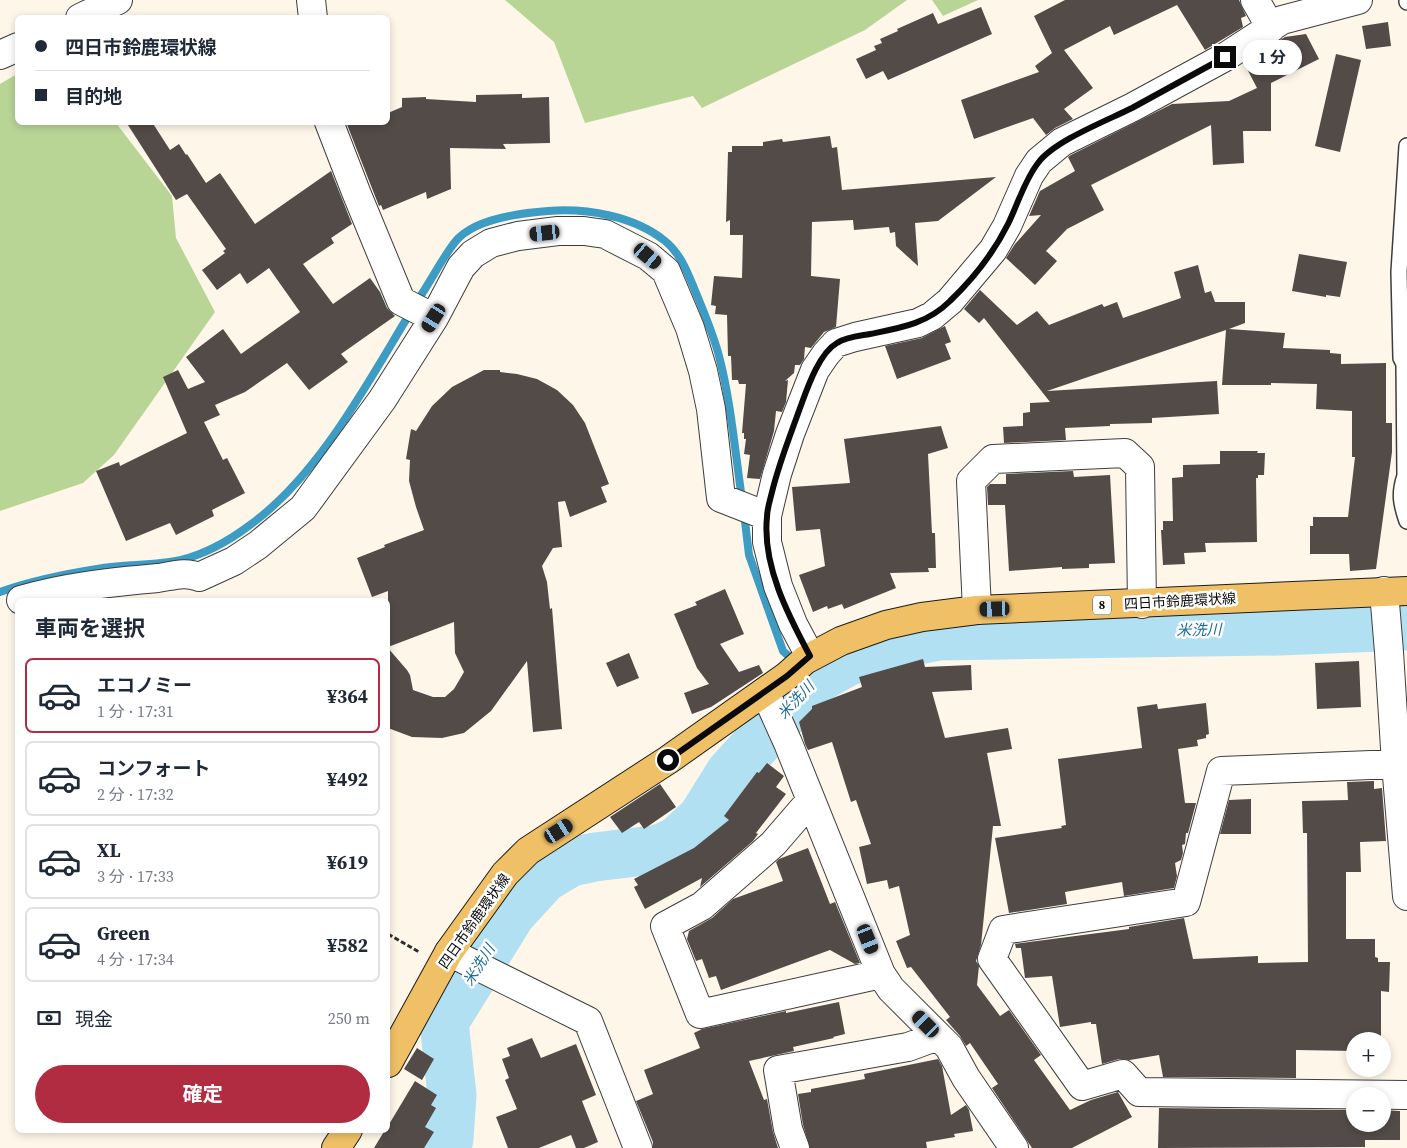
<!DOCTYPE html>
<html lang="ja">
<head>
<meta charset="utf-8">
<style>
  body { margin:0; font-family:"Source Serif 4","Noto Sans JP",serif; background:#f2f2f3; color:#1f2937; height:100vh; display:flex; flex-direction:column; font-size:19px; white-space:nowrap }
  * { box-sizing:border-box; margin:0 }
  p { font-size:16px; color:#747a83 }
  .icon { flex:none; width:28px; height:28px; fill:none; stroke:currentColor; stroke-width:2; stroke-linecap:round; stroke-linejoin:round }
  .map { position:relative; flex:1; overflow:hidden }
  .details { position:absolute; left:15px; top:598px; width:375px; height:535px; display:flex; flex-direction:column; background:#fff; border-radius:8px; box-shadow:0 2px 8px #0003 }
  .details>* { flex:none }
  .banner { position:absolute; left:15px; top:15px; width:375px; height:110px; border-radius:8px; box-shadow:0 2px 8px #0003; display:grid; align-content:center; height:110px; padding:0 20px; background:#fff }
  .tools { position:absolute; left:1346px; top:1032px; display:grid; gap:10px }
  .tools a { display:grid; place-items:center; width:45px; height:45px; border-radius:50%; background:#fff; box-shadow:0 2px 8px #0003; font-size:25px }
  .end { position:absolute; width:22px; height:22px; margin:-11px; border:6px solid #0a0a0a; background:#fff; box-shadow:0 0 0 2px #fff }
  .from { border-radius:50% }
  .bubble { position:absolute; height:35px; border-radius:18px; background:#fff; box-shadow:0 2px 8px #0003; font-size:16px; font-weight:700; line-height:35px; text-align:center }
  .car { position:absolute; width:15px; height:30px; margin:-15px -8px; border-radius:6px; box-shadow:0 0 4px 1px #0007; background:linear-gradient(#222 24%,#8ab4d8 0 40%,#222 0 76%,#8ab4d8 0 86%,#222 0) }
  .banner b { display:flex; align-items:center; gap:18px; height:48px; font-size:19px }
  .banner b+b { border-top:1px solid #e0e1e3 }
  .banner i { width:12px; height:12px; background:#1f2937 }
  ul { padding:0; list-style:none }
  li { display:flex; align-items:center; gap:15px; height:75px; margin:0 10px 8px; padding:0 10px; border:2px solid #e0e1e3; border-radius:8px }
  li div { flex:1 }
  li b { display:block; font-size:19px }
  li em { font-style:normal; font-weight:700 }
  li.selected { border-color:#b12c41 }
  li>.icon { width:45px; height:45px; stroke-width:1.5 }
  h2 { padding:0 20px; font-size:22px; line-height:60px }
  .pay { display:flex; align-items:center; gap:12px; height:55px; padding:0 20px; font-size:19px }
  .pay p { margin-inline-start:auto }
  .primary-button { display:flex; gap:10px; margin-top:auto; padding:10px 20px }
  .primary-button a { flex:1; height:58px; border-radius:30px; background:#b12c41; color:#fff; font-size:20px; font-weight:700; line-height:58px; text-align:center }
  .map>svg:first-child { display:block }
  .forest { fill:#b9d596 }
  .lines { fill:none; stroke-linecap:round; stroke-linejoin:round }
  .stream { stroke:#3d9cc4; stroke-width:8 }
  .river { stroke:#b1e0f2; stroke-width:49 }
  .building { fill:#524b48 }
  .lane-casing { stroke:#3d3d3d; stroke-width:18 }
  .street-casing { stroke:#3d3d3d; stroke-width:30 }
  .primary-casing { stroke:#1b1b1b; stroke-width:30 }
  .path { stroke:#2c2c2c; stroke-width:3; stroke-dasharray:5 2.5; stroke-linecap:butt }
  .lane { stroke:#fff; stroke-width:15 }
  .street { stroke:#fff; stroke-width:28 }
  .primary { stroke:#f0c067; stroke-width:28 }
  .route { stroke:#0a0a0a; stroke-width:6 }
  .labels { text-anchor:middle; stroke-width:5; stroke-linejoin:round; paint-order:stroke }
  .shield { fill:#fff; stroke:#545454; stroke-width:1 }
  .shield-label { font-size:12px; font-weight:bold; fill:#0a0a0a }
  .street-label { font-size:14px; fill:#0a0a0a; stroke:#fff }
  .water-label { font-size:15px; font-style:italic; fill:#1d6c93; stroke:#fff }
</style>
</head>
<body>
<div class="map">
<svg width="1407" height="1148" viewBox="0 0 1407 1148">
  <rect width="100%" height="100%" fill="#fef7e9"/>
  <path class="forest" d="M505 0H907L865 30 702 108 693 96 585 123 554 42Z
    M932 0H978L943 16Z
    M17 74 18 122 116 123 172 196 176 238 215 312 114 455 83 483 0 511V84Z"/>
  <g class="lines">
    <path class="stream" d="M744 513 749 555 783 651 815 680
      M0 592C31 581 65 574 97 569 125 564 154 566 181 560 205 554 230 540 250 525 326 470 375 367 425 289 435 273 444 256 455 242 473 219 521 213 548 211 587 208 634 216 665 241 680 253 687 271 694 288 703 310 713 333 719 356 731 402 735 452 742 499"/>
    <path class="river" d="M446 1148 449 1139 452 1095 444 1022 511 914 544 878 571 862 595 857 660 849 677 841 702 818 730 773 815 680 847 662 893 645 939 636 1279 631 1407 626"/>
  </g>
  <path class="building" d="M1065 0H1239L1246 16 1241 18 1243 27 1205 50 1177 5 1114 35 1110 26 1064 50 1093 88 1064 109 1073 119 1055 128 1046 135 1033 118 974 139 961 100 1039 72 1035 66 1052 53 1034 16Z
    M981 7 992 34 888 80 883 71 866 79 856 59 876 50 874 46 882 43 880 39 898 31 897 29 933 13 938 24Z
    M1388 22 1391 46 1366 49 1362 26Z
    M1306 34 1319 59 1271 83V131H1243L1244 163 1213 165 1211 125 1091 185 1104 210 1067 229 1046 251 1057 261 1035 285 1006 258 1015 244 1041 215 1029 216 1040 191 1075 171 1068 157 1071 155 1172 104 1229 101 1257 88 1244 63 1285 37Z
    M1336 54 1361 60 1340 152 1315 146Z
    M522 94V98L549 97 550 143 503 144 506 149 450 148 451 189 427 199 426 192 383 210 381 205 379 206 346 122H388V113L402 107V98L426 97V99L476 102V95Z
    M126 122H152L170 150 179 144 186 155 187 154 206 183 220 173 255 224 331 171 352 224 331 238 334 243 303 264 333 304 370 278 380 292 387 308 395 316 341 354 348 362 309 390 287 363 245 392 215 405 220 415 204 422 223 460 227 458 245 493 212 510 214 516 176 535 170 523 126 541 96 471 119 462 120 466 187 433 163 377 178 370 188 389 205 382 186 357 223 329 241 354 300 312 269 268 247 284 240 273 217 290 202 270 225 253 223 251 226 249 187 194 176 200Z
    M830 136 832 148 837 147 842 190 996 177 938 221 915 223 918 266 896 246 895 232 890 233 889 227 854 230 853 220 812 222 811 276 840 279 836 327 824 332 811 348 805 347 804 359 800 365H795L794 373 785 381 788 380 786 402 782 412 776 411 774 431 760 479 747 478 750 455 744 454 746 439H744V433H742L746 384H739L738 380H732L731 356H728L727 315 715 314 716 306 711 305 714 276 742 278 743 235H730V220L726 222 728 152H732V146H763V142L782 139 783 142Z
    M1299 254 1347 262 1340 297 1326 295V297L1292 291Z
    M1198 265 1205 293 1211 291 1215 302H1245V323L1229 329 1285 333 1283 348 1330 350V353L1341 354V364L1386 363V423H1392V452L1376 569 1350 571 1349 554H1310V526H1313V517H1348L1355 457H1352V411L1316 409 1317 384 1271 383V385H1222L1226 330 1047 391 1217 381 1219 414 1152 418V423L1110 424V426L1065 428 1066 440 1004 443 1003 427 1023 426V413L1030 412V403L1050 402 984 318 979 323 964 309 980 290 1017 325 1037 311 1049 325 1102 304 1104 307 1117 302 1123 318 1181 298 1174 272Z
    M945 326 951 342 945 344 951 359 897 379 885 346 922 338Z
    M484 370H500V372L517 374 537 379 557 390 573 405 585 423 609 484 601 487 607 502 570 517 565 501 558 502 562 547 553 548 542 566 547 582 550 609 552 608 562 729 533 732 527 661 491 711 464 733 442 738 412 737 388 728V648L407 670 410 675 413 690 433 697H445L454 689 464 672 455 653 454 622 388 647V591L372 597 357 558 385 547 384 545 424 530 416 507 409 481 410 460 406 459 411 429 416 431 432 406 452 387Z
    M941 426 948 448 928 454 932 533H935L936 568H928L929 572 890 573 896 588 844 609 842 604 828 609 827 606 813 612 799 575 825 566 820 529 796 531 792 487 850 483 844 439Z
    M1220 451H1258L1257 453H1265L1264 475H1258V478H1256L1257 542 1205 543 1206 552 1184 553 1185 564 1163 565 1161 530H1163V521H1173L1172 478 1183 477V465L1220 464Z
    M1073 471 1074 477 1110 475 1115 563 1089 564V568L1062 569V567L1009 571 1005 505H988L987 487 990 484H1006V474Z
    M725 589 744 634 720 644 739 672 759 665 763 673 711 707 692 714 684 693 709 684 697 668 674 614 697 605 695 602Z
    M629 653 639 678 617 687 606 663Z
    M923 659 925 667 971 665 972 690 932 692 945 738 1008 728 1012 749 987 753 1001 826H993L981 945 976 961 979 966 977 985 1000 1016 1009 1010 1041 1055 1034 1060 1070 1110 1091 1100 1118 1092 1132 1117 1072 1148H1032L992 1088 998 1084 970 1043 966 1046 960 1036 946 1020 950 1017 911 967 907 968 896 941 910 935 899 886 889 889 887 880 867 884 859 847 871 844 856 800 851 802 832 742 808 750 805 744 799 722 812 709V706L862 687 859 677Z
    M1359 661 1361 707 1317 709 1315 663Z
    M1206 703 1209 734 1206 735V738L1197 740 1198 746 1178 749 1185 803H1196L1188 833H1186L1185 844 1182 845 1183 853 1181 860 1175 863 1177 876 1174 888 1124 896 1122 882 1065 892 1067 904 1009 913 995 838 1062 828 1061 826 1066 825 1058 759 1142 748 1137 707 1157 704 1158 709Z
    M767 763 784 776 776 787 786 794 756 833 758 834 753 841 700 887 702 878 645 909 634 887 638 885 634 879 694 848 729 820 724 816 757 772 759 773Z
    M1374 781V789L1382 788 1386 841 1360 842 1361 872H1346V939H1375V957L1378 958V962H1390L1389 992 1381 991V1041H1355V1051L1296 1050V1078L1163 1077 1159 1055 1130 1060 1119 1059 1102 1064 1096 1024H1091V1022L1060 1027 1052 976 1025 978 1021 948H1016L1015 944 1129 929V927L1184 918 1193 959 1258 956V963L1308 962 1307 833H1303L1302 801 1348 800 1347 782Z
    M660 784 676 807 644 829 639 822 622 833 610 817Z
    M1251 799V834H1220L1229 800Z
    M808 848 830 904 835 902 860 963 855 964 830 950 721 990 716 976 709 978 702 959 696 961 687 939 689 931 712 918 733 899 783 881 776 862 779 859Z
    M839 1002 845 1034 833 1037 834 1038 793 1047 794 1051 749 1061 764 1100 767 1099 773 1132 778 1148H653V1142L636 1101 653 1094 644 1070 700 1048 694 1033 702 1029 786 1011V1013Z
    M532 1038 541 1058 576 1044 596 1095 582 1101 598 1142 584 1148H576L571 1135 539 1148H508L496 1117 517 1109 505 1080 509 1078 502 1059 510 1056 507 1048Z
    M417 1048 434 1059 422 1080 404 1069Z
    M938 1059 942 1066 951 1115 966 1105 969 1110 973 1131 954 1134 955 1137 926 1142 927 1148H810L803 1125 798 1094 811 1092V1089L865 1079 864 1074Z
    M415 1081 437 1095 431 1105 436 1108 425 1127 434 1132 424 1148H374L385 1130H388V1126Z
    M1159 1108 1355 1110V1124H1382V1110L1400 1111V1140H1365V1147L1158 1148Z"/>
  <g class="lines">
    <defs>
      <path id="lane" d="M1407 0V2
        M1407 146 1399 272 1401 358 1404 364 1405 476C1399 493 1401 504 1407 521"/>
      <path id="street" d="M311 0 313 18
        M1255 0 1271 28
        M80 18 118 0
        M0 55 18 47
        M329 122 356 192 401 301 434 318
        M1384 591 1389 652 1396 764 1407 896
        M21 600C65 587 112 582 158 578 172 576 185 571 199 577L234 561 258 545 303 508 382 400 434 318 461 267 473 254 491 243 518 236 558 231H584L605 234 648 256 666 271 690 328 703 371 711 409 721 498 767 516
        M977 610 971 481 993 459 1125 453 1140 467 1142 604
        M810 656 793 624 778 586 767 542V516L777 474 790 434 815 370 826 354 836 343 855 337 918 323 932 316 950 301 993 250 1007 226 1029 176 1039 161 1062 142 1133 107 1225 57 1282 20 1358 0
        M765 692 788 743 881 974 891 989 949 1047 966 1078 1014 1148
        M1396 764 1221 771 1186 902 1003 930 992 959 1082 1086 1123 1074 1139 1092 1407 1095
        M811 800 773 844 702 906 665 926 700 1014 881 974
        M449 952 588 1021 638 1148
        M795 1148 788 1129 778 1070 908 1047 938 1036"/>
      <path id="primary" d="M388 1063 449 952 505 874 528 851 668 760 787 676 805 660 841 641 886 625 922 617 977 610 1407 591
        M336 1148 348 1130"/>
    </defs>
    <use href="#lane" class="lane-casing"/>
    <use href="#street" class="street-casing"/>
    <use href="#primary" class="primary-casing"/>
    <path class="path" d="M388 934 419 952"/>
    <use href="#lane" class="lane"/>
    <use href="#street" class="street"/>
    <use href="#primary" class="primary"/>
  </g>
  <g class="lines">
    <path class="route" d="M668 760 787 676 810 656C788 615 762 565 767 517 767 509 770 500 772 492 779 463 790 436 800 408 807 389 819 353 837 343 846 337 859 336 870 334 900 328 927 324 950 301 973 279 994 252 1008 224 1018 204 1024 181 1038 163 1054 141 1106 121 1132 108 1163 91 1194 74 1225 57"/>
  </g>
  <g class="labels">
    <rect class="shield" x="1093" y="595.5" width="18" height="19" rx="4"/>
    <g class="shield-label">
      <text x="1102" y="609">8</text>
    </g>
    <g class="street-label">
      <text transform="translate(1180 601) rotate(-3)" y="5">四日市鈴鹿環状線</text>
      <text transform="translate(474 921) rotate(-55)" y="5">四日市鈴鹿環状線</text>
    </g>
    <g class="water-label">
      <text transform="translate(1199 630) rotate(-1)" y="5">米洗川</text>
      <text transform="translate(796 700) rotate(-47)" y="5">米洗川</text>
      <text transform="translate(479 965) rotate(-58)" y="5">米洗川</text>
    </g>
  </g>
</svg>
<div class="tools">
<a>+</a>
<a>−</a>
</div>
<i class="end from" style="left:668px;top:760px"></i>
<i class="end" style="left:1225px;top:57px"></i>
<div class="bubble" style="left:1242px;top:40px;width:60px">1 分</div>
<i class="car" style="left:545px;top:233px;rotate:264deg"></i>
<i class="car" style="left:648px;top:256px;rotate:130deg"></i>
<i class="car" style="left:434px;top:318px;rotate:212deg"></i>
<i class="car" style="left:995px;top:609px;rotate:268deg"></i>
<i class="car" style="left:559px;top:831px;rotate:57deg"></i>
<i class="car" style="left:868px;top:939px;rotate:158deg"></i>
<i class="car" style="left:926px;top:1024px;rotate:315deg"></i>
<div class="banner">
<b><i class="from"></i>四日市鈴鹿環状線</b>
<b><i></i>目的地</b>
</div>
<section class="details">
<h2>車両を選択</h2>
<ul>
<li class="selected"><svg class="icon" aria-label="car" viewBox="0 0 24 24"><path d="M5 17H2v-5l4-1 3-4h7l3 4 3 1v5h-3M9 17h6M6 11h13"/><circle cx="7" cy="17" r="2"/><circle cx="17" cy="17" r="2"/></svg><div><b>エコノミー</b><p>1 分 · 17:31</p></div><em>¥364</em></li>
<li><svg class="icon" aria-label="car" viewBox="0 0 24 24"><path d="M5 17H2v-5l4-1 3-4h7l3 4 3 1v5h-3M9 17h6M6 11h13"/><circle cx="7" cy="17" r="2"/><circle cx="17" cy="17" r="2"/></svg><div><b>コンフォート</b><p>2 分 · 17:32</p></div><em>¥492</em></li>
<li><svg class="icon" aria-label="car" viewBox="0 0 24 24"><path d="M5 17H2v-5l4-1 3-4h7l3 4 3 1v5h-3M9 17h6M6 11h13"/><circle cx="7" cy="17" r="2"/><circle cx="17" cy="17" r="2"/></svg><div><b>XL</b><p>3 分 · 17:33</p></div><em>¥619</em></li>
<li><svg class="icon" aria-label="car" viewBox="0 0 24 24"><path d="M5 17H2v-5l4-1 3-4h7l3 4 3 1v5h-3M9 17h6M6 11h13"/><circle cx="7" cy="17" r="2"/><circle cx="17" cy="17" r="2"/></svg><div><b>Green</b><p>4 分 · 17:34</p></div><em>¥582</em></li>
</ul>
<div class="pay"><svg class="icon" aria-label="cash" viewBox="0 0 24 24"><path d="M3 7h18v10H3z"/><circle cx="12" cy="12" r="2"/></svg>現金<p>250 m</p></div>
<div class="primary-button"><a>確定</a></div>
</section>
</div>
</body>
</html>
